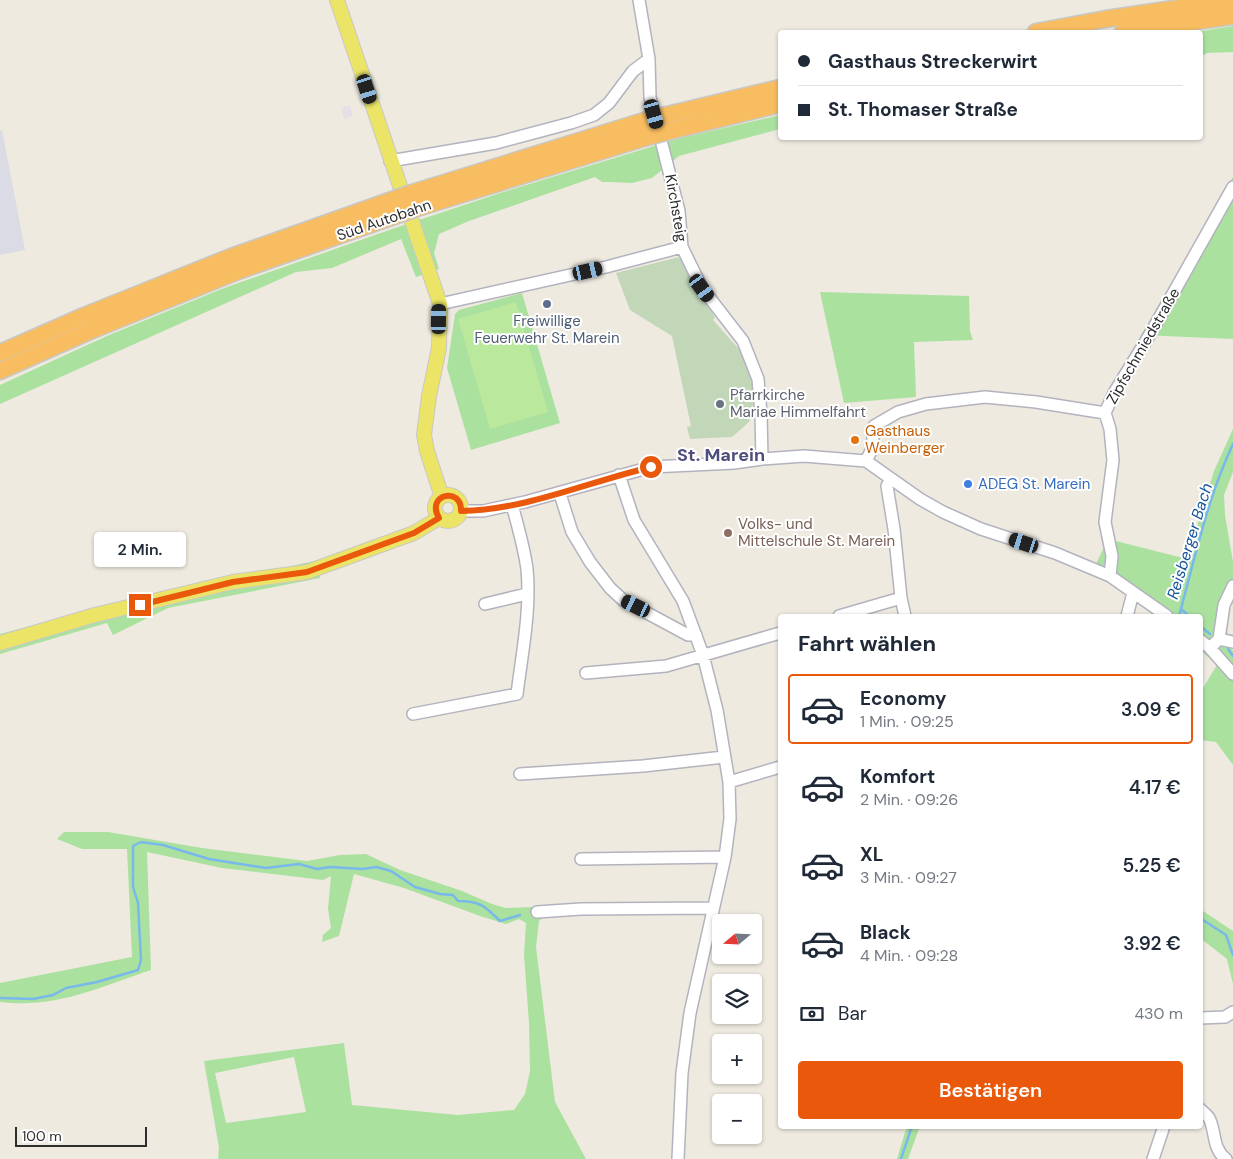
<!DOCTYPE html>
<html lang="de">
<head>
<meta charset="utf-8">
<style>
  body { margin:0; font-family:"DM Sans",sans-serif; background:#f2f2f3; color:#1f2937; height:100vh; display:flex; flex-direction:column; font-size:19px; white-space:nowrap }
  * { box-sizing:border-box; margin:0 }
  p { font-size:16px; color:#747a83 }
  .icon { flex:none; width:28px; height:28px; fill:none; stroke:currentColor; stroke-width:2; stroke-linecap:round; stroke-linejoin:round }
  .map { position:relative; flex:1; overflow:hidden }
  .drawer { position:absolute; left:778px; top:614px; width:425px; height:515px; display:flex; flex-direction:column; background:#fff; border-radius:5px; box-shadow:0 1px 4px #0004 }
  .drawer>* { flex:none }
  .guide { position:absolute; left:778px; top:30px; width:425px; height:110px; border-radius:5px; box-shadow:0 1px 4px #0004; display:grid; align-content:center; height:110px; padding:0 20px; background:#fff }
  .needle { width:32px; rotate:251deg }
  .controls { position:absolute; left:712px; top:914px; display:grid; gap:10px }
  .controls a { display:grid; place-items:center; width:50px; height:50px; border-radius:5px; background:#fff; box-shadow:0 1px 4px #0004; font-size:25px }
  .scale { position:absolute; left:15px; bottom:12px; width:132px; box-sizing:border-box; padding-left:5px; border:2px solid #2d2d2d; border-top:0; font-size:14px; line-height:18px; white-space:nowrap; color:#2d2d2d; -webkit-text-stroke:4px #fff; paint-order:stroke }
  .end { position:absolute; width:22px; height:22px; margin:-11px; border:6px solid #ea580c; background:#fff; box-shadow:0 0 0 2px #fff }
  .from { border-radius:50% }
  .bubble { position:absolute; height:35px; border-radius:5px; background:#fff; box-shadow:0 1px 4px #0004; font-size:16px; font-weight:600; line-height:35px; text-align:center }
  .car { position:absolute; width:15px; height:30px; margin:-15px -8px; border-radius:6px; box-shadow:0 0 4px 1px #0007; background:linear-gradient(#222 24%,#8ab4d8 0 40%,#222 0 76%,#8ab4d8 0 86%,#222 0) }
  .guide b { display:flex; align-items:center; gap:18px; height:48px; font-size:19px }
  .guide b+b { border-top:1px solid #e0e1e3 }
  .guide i { width:12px; height:12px; background:#1f2937 }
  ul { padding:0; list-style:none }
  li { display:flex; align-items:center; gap:15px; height:70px; margin:0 10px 8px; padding:0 10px; border:2px solid transparent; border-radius:5px }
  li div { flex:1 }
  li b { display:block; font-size:19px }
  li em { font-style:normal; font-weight:600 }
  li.selected { border-color:#ea580c }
  li>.icon { width:45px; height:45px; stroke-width:1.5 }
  h2 { padding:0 20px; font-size:22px; line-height:60px }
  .pay { display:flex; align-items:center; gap:12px; height:55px; padding:0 20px; font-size:19px }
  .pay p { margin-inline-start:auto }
  .button { display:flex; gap:10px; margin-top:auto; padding:10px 20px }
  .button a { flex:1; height:58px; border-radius:5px; background:#ea580c; color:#fff; font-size:20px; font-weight:600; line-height:58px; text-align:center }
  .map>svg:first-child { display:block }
  .industrial { fill:#e3e0e7 }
  .airport { fill:#dbdbe6 }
  .green { fill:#aae19f; fill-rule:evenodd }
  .cemetery { fill:#c1d7b8 }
  .pitch { fill:#bae89c }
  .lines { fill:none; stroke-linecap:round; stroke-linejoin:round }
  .stream { stroke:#78b8ea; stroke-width:2.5 }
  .minor-casing { stroke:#b3b3bf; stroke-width:14 }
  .major-casing { stroke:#c8c8c8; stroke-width:16 }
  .highway-casing { stroke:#c8c8c8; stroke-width:19 }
  .minor { stroke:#fff; stroke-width:11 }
  .major { stroke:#ebe467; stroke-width:14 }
  .highway { stroke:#f8bd61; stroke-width:16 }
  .highway-bridge-casing { stroke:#c8c8c8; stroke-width:19; stroke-linecap:butt }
  .highway-bridge { stroke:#f8bd61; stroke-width:16 }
  .route { stroke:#ea580c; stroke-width:6 }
  .service-dot { fill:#5c6f8a; stroke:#fff; stroke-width:2 }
  .worship-dot { fill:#6b7280; stroke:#fff; stroke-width:2 }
  .food-dot { fill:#e8710a; stroke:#fff; stroke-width:2 }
  .shop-dot { fill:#3f7fe0; stroke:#fff; stroke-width:2 }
  .education-dot { fill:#8d6e63; stroke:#fff; stroke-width:2 }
  .labels { text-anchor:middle; stroke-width:4; stroke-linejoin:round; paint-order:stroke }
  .street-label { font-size:15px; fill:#2d2d2d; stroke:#fff }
  .service-label { font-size:15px; fill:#4e5e75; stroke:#fff }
  .worship-label { font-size:15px; fill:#5b616d; stroke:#fff; text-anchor:start }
  .food-label { font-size:15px; fill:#c56008; stroke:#fff; text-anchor:start }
  .shop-label { font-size:15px; fill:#366cbe; stroke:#fff; text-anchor:start }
  .education-label { font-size:15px; fill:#785e54; stroke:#fff; text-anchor:start }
  .water-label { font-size:16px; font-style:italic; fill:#13549a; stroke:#fff }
  .quarter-label { font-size:18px; font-weight:bold; fill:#4e4e7c; stroke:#fff }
</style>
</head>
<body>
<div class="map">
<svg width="1233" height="1159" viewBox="0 0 1233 1159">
  <rect width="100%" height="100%" fill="#eeeae0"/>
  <path class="industrial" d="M350 105 353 116 344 119 341 108Z"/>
  <path class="airport" d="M2 130 25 250 0 255V131Z"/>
  <path class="green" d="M1233 26V52L1207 53 1200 57V32H1195Z
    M780 115V129L679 156 652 178 632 183 609 182H602L595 177 469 221 439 234 434 253 439 269 416 277 401 239 332 268 296 272 0 404V385L109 335 224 288 395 228 500 193 680 138Z
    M1233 177V339L1141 335Z
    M820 292 969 296 970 331 973 340 914 342 916 397 844 403Z
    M522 293 560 423 471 450 447 368 455 314 459 310Z
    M1233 429V472L1224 495 1225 515 1233 562V599L1225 613 1229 646 1233 651V765L1216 742 1200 740V693L1217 665 1200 650V616H1158L1095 566 1108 539 1187 559 1214 471Z
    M319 560 320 578 168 608 113 635 107 623 0 654V634L109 605Z
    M64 832H108L202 848 307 861 340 855 366 854 400 870 462 891 492 904 506 908 557 906 539 921 536 947 555 1102 586 1159H218L219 1148 204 1061 344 1043 352 1105 458 1115 514 1110 525 1094 530 1071 529 1023 524 955 526 923 519 919 506 924 480 916 404 888 354 874 339 936 322 942 323 935 331 928 328 909 331 876 323 880 222 868 147 852 151 970C100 987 55 1009 0 1002V983L132 957 127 849H82L57 839ZM294 1057 306 1112 226 1123 215 1073Z
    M1200 909 1233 931V984L1227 959 1200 938Z
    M900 1126H920L908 1159H897L906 1129Z"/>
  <path class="cemetery" d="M679 257 715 318 713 320 747 358 755 395 749 422 732 437 690 439 687 427 691 426 672 336 630 310 616 273Z"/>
  <path class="pitch" d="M516 302 548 412 490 429 458 319Z"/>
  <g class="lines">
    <path class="stream" d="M1181 609 1189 616
      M1179 616C1195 558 1207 499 1233 444
      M1200 626 1210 634
      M1228 649 1233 656
      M1200 918 1226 935 1233 955
      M0 998 33 999 53 995 66 988 97 982 138 970 141 960 138 903 133 887V846L141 842 163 845 209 859 266 868 299 864 317 869 330 867 363 869 376 867 391 871 415 887 440 894 453 895 458 901C480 901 485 906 500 921L520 915
      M901 1159 912 1126"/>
    <defs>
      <path id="minor" d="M639 0 649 59 650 97 679 211 682 247 702 288 743 341 758 379 761 414 762 459
        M390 161 496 143 571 123 594 115 609 103 633 71 649 59
        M440 304 606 267 682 247
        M866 461 872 449 874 426 898 412 926 404 985 397 1036 402 1105 413
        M619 475 634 520 683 601 703 655 717 710 729 782 730 819 725 857 690 1013 682 1073 678 1159
        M891 479 887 486 894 529 901 598 905 616
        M560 494 572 532 590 562 610 588 623 600 688 635H696
        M461 511H483L525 502 651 467 734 463 762 459 804 456 866 461 920 499 943 512 981 529 1055 553 1110 576 1167 616
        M1110 576 1112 556 1105 522 1113 460 1110 429 1105 413 1114 393 1152 331 1233 187
        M485 604 527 594
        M839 616 901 598
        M1127 616 1133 593
        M1219 639 1233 642
        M1200 640 1210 648 1233 674
        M1210 648 1219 639 1224 605 1233 586
        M586 673 666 666 780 633
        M413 714 517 694C522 653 531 610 527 569 524 547 518 526 512 505
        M520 774 643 766 724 757
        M729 782 780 767
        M581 859 725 857
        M537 912 581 909 713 908
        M1200 1018 1225 1017 1233 1012
        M1200 1109C1203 1112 1207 1115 1209 1118 1216 1131 1212 1149 1226 1159
        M1153 1159 1164 1126"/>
      <path id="major" d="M337 0 440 304 439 348 429 396 424 435 427 451 442 497
        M435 508a13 13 0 1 1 26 0a13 13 0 1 1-26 0Z
        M0 643 95 615 233 582 307 572 414 533 439 518"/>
      <path id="highway" d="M1036 32 1106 19 1233 0
        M1123 32 1233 16
        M667 115 780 88
        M670 131 780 104
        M412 193 644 121
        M417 208 647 137
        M0 353 84 316 231 257 395 199
        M0 371 90 331 238 271 400 214"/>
    </defs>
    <use href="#minor" class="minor-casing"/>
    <use href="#major" class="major-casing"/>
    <use href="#highway" class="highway-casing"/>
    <use href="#minor" class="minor"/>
    <use href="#major" class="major"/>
    <use href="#highway" class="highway"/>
    <defs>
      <path id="highway-bridge" d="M644 121 667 115
        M647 137 670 131
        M395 199 412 193
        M400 214 417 208"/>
    </defs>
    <use href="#highway-bridge" class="highway-bridge-casing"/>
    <use href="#highway-bridge" class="highway-bridge"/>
  </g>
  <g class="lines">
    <path class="route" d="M140 605 233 582 307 572 414 533 439 518C425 494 462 486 461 511 526 510 588 482 651 467"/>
  </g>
  <circle class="service-dot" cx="547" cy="304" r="5"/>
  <circle class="worship-dot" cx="720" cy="404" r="5"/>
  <circle class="food-dot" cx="855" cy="440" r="5"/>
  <circle class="shop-dot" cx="968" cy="484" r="5"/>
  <circle class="education-dot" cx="728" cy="533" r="5"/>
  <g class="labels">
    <g class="street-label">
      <text transform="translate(676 208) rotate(80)" y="5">Kirchsteig</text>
      <text transform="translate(384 220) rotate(-19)" y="5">Süd Autobahn</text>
      <text transform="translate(1143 346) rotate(-60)" y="5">Zipfschmiedstraße</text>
    </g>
    <g class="service-label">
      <text x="547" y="326">Freiwillige<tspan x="547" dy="17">Feuerwehr St. Marein</tspan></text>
    </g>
    <g class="worship-label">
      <text x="730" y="400">Pfarrkirche<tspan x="730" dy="17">Mariae Himmelfahrt</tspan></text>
    </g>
    <g class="food-label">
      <text x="865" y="436">Gasthaus<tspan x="865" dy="17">Weinberger</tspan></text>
    </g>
    <g class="shop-label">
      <text x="978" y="489">ADEG St. Marein</text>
    </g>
    <g class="education-label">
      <text x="738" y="529">Volks- und<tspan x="738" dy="17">Mittelschule St. Marein</tspan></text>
    </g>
    <g class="water-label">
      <text transform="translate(1189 541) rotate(-73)" y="6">Reisberger Bach</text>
    </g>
    <g class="quarter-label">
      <text x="721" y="461">St. Marein</text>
    </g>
  </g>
</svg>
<div class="controls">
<a><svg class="needle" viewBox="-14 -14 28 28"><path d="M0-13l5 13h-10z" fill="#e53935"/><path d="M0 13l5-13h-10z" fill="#747a83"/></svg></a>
<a><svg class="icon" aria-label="layers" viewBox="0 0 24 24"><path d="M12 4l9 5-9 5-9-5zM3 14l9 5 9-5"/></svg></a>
<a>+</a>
<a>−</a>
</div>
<div class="scale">100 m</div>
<i class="end from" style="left:651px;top:467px"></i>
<i class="end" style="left:140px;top:605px"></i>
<div class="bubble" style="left:94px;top:532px;width:92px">2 Min.</div>
<i class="car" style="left:367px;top:89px;rotate:162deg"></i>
<i class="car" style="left:654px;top:114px;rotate:164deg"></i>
<i class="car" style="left:588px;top:271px;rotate:77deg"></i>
<i class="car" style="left:702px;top:288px;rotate:144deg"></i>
<i class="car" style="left:439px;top:319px;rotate:1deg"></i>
<i class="car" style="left:1024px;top:543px;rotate:288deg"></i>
<i class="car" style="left:636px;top:606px;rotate:296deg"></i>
<div class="guide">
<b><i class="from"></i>Gasthaus Streckerwirt</b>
<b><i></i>St. Thomaser Straße</b>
</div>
<section class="drawer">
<h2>Fahrt wählen</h2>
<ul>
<li class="selected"><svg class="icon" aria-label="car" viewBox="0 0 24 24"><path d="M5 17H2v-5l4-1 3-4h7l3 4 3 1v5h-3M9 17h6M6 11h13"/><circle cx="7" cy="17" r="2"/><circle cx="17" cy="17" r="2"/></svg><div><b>Economy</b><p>1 Min. · 09:25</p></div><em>3.09 €</em></li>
<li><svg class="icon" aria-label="car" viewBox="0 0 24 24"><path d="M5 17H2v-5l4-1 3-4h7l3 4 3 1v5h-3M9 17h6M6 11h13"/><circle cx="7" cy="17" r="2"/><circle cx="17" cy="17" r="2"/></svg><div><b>Komfort</b><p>2 Min. · 09:26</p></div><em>4.17 €</em></li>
<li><svg class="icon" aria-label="car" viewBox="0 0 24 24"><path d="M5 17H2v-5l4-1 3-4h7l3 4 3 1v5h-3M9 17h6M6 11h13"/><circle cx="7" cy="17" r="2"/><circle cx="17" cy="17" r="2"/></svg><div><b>XL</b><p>3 Min. · 09:27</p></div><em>5.25 €</em></li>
<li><svg class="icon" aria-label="car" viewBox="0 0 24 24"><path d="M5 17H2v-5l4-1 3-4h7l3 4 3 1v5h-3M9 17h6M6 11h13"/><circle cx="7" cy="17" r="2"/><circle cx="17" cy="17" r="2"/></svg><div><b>Black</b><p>4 Min. · 09:28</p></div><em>3.92 €</em></li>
</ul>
<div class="pay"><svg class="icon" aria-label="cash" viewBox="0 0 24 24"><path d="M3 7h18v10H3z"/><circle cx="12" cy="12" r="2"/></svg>Bar<p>430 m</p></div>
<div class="button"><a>Bestätigen</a></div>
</section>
</div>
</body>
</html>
